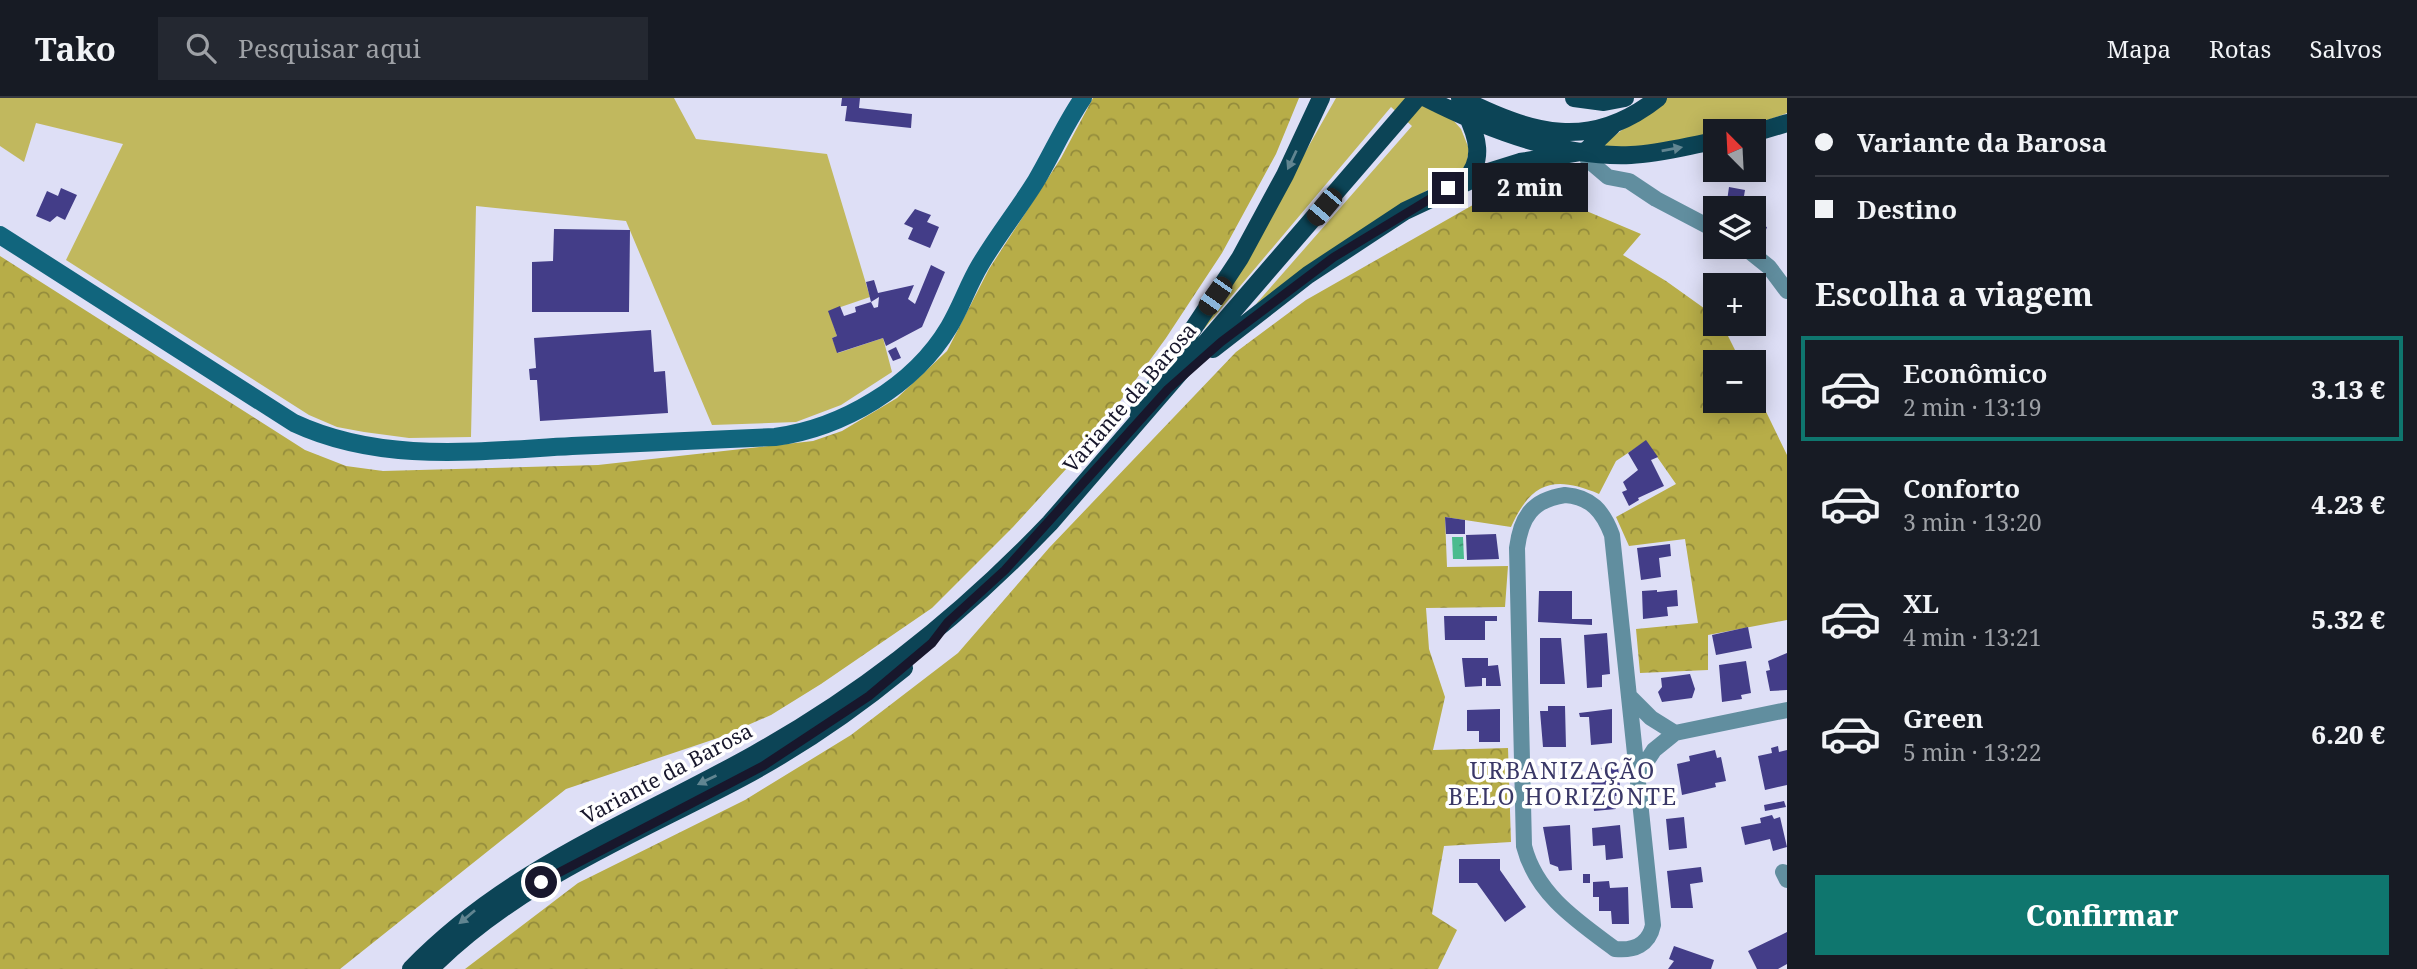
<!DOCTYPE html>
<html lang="pt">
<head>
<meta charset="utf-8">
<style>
  body { margin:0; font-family:"Noto Serif",serif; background:#242831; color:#f1f3f6; height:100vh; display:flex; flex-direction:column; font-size:26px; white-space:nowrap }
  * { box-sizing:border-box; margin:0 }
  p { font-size:23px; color:#9ea1a6 }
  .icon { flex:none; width:38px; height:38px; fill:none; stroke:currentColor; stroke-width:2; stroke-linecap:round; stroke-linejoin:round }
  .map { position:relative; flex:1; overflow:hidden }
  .sheet { display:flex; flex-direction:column; background:#171b24; width:630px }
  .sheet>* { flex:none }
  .guide { display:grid; align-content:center; height:154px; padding:0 28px; background:#171b24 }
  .needle { width:46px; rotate:336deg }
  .controls { position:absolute; left:1703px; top:21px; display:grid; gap:14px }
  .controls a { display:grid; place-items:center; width:63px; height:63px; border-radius:0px; background:#171b24; box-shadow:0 4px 18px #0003; font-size:35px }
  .end { position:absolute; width:32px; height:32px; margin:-16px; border:9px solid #18172c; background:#fff; box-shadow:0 0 0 4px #fff }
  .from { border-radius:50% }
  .bubble { position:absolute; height:49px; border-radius:0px; background:#171b24; box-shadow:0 4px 18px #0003; font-size:23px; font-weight:800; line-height:49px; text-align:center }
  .car { position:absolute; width:21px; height:42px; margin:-21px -10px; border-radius:9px; box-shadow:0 0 5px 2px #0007; background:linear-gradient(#222 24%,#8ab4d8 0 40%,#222 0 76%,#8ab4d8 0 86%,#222 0) }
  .guide b { display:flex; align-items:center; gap:24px; height:66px; font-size:26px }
  .guide b+b { border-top:2px solid #363941 }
  .guide i { width:18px; height:18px; background:#f1f3f6 }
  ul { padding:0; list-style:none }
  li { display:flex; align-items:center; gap:21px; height:105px; margin:0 14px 10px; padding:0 14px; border:4px solid transparent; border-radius:0px }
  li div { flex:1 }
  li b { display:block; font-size:26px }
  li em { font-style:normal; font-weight:800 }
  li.active { border-color:#0f766e }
  li>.icon { width:63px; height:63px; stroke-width:1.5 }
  h2 { padding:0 28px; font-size:32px; line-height:84px }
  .action { display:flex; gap:14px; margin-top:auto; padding:14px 28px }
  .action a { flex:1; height:80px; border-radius:0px; background:#0f766e; color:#fff; font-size:28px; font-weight:800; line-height:80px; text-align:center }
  header { display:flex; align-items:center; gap:42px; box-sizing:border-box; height:98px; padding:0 35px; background:#171b24; border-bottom:2px solid #363941 }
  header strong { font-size:33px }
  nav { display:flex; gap:38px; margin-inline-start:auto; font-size:24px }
  .search { width:490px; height:63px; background:#242831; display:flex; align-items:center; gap:18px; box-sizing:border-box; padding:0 24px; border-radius:0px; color:#9ea1a6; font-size:26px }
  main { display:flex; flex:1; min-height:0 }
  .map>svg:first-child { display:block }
  .green { fill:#c1b85e }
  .forest { fill:url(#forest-crowns) }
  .water { fill:url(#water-ripples) }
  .building { fill:#433d88 }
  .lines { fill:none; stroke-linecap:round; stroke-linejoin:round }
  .minor { stroke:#618e9f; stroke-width:16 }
  .secondary { stroke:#11657d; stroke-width:18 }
  .primary { stroke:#0c4456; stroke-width:18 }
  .oneway { fill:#618591 }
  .route { stroke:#18172c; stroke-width:9 }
  .labels { text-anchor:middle; stroke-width:7; stroke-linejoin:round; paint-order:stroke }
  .street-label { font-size:21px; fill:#18172c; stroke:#fff }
  .neighbourhood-label { font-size:23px; letter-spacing:2px; fill:#3a3867; stroke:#fff }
</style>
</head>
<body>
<header>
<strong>Tako</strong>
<div class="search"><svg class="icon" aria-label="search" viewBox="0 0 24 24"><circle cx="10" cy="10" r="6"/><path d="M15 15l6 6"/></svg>Pesquisar aqui</div>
<nav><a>Mapa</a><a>Rotas</a><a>Salvos</a></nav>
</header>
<main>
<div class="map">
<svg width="1787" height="871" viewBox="0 0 1787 871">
  <defs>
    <pattern id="forest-crowns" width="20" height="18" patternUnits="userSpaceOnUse" patternTransform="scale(1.75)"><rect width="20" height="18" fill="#b7ad48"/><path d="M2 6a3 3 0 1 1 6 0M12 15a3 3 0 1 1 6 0" fill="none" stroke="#948c3c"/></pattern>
    <pattern id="water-ripples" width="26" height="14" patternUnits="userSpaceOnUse" patternTransform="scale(1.75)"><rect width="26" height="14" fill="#4bbb8e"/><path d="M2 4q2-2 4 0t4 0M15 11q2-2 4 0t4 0" fill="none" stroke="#3d9774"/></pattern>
  </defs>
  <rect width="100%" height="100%" fill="#dedff6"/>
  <path class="green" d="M0 0H674L696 41 827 56 870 199 829 213 837 238 832 240 838 255 883 240 892 274 841 307 796 324 712 327 626 123 476 108 471 339 409 340 364 334 337 329 309 317 66 162 123 46 36 25 24 64 0 48Z
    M1336 0H1414L1453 22 1461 31 1469 51 1466 68 1368 129 1256 206 1412 28 1391 9 1204 231 1200 229 1273 111Z
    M1664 0H1787V15C1750 30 1640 55 1601 48Z"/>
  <path class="forest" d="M1093 0H1299L1276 56 1222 155 1166 240 1089 346 1013 429 932 510 821 586 771 617 718 640 566 691 340 871H0V158L305 352 346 368 383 373 598 367 813 343 842 333 897 300 947 253 989 171 1061 60Z
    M1515 83 1641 136 1623 157 1666 183 1715 218V226H1722L1741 264H1715V303H1754V289L1787 357V522L1708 537V572L1640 575 1636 531 1698 525 1685 441 1629 448 1616 419 1676 386 1646 343 1616 363 1599 396C1554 377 1531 384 1511 429L1445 419 1447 469 1508 468 1505 509 1426 510 1429 551 1445 599 1433 652 1508 650 1511 744 1444 748 1432 816 1457 832 1438 871H465L578 785 745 702 851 637 958 555 1049 450 1236 254 1306 202Z"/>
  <path class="water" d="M1452 439H1463L1464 461H1453Z"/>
  <path class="building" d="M842 0H860L859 10 912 16 911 30 845 23 847 8H841Z
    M1729 89 1745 92 1742 110H1726Z
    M61 90 77 97 65 122 57 118 50 124 36 118 47 93 58 98Z
    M915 111 931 117 927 124 939 129 930 150 908 141 913 130 904 126Z
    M1754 125 1767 129 1764 137 1754 134Z
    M554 131 630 132 629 214H532V164L553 163Z
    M931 167 945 174 922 229 886 248 883 240 837 255 832 240 837 238 828 213 840 208 844 218 856 214 855 209 871 204 874 210 878 209 879 199 871 204 866 184 874 182 878 195 914 187 908 201 915 206Z
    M651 232 654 274 665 273 668 315 540 323 537 282H530L529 271 536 270 534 240Z
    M896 249 901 260 893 263 888 253Z
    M1646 342 1658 359 1651 362 1664 388 1638 400 1639 402 1629 408 1622 394 1627 392 1623 384 1638 372 1628 355Z
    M1445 419 1465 422V436H1446Z
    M1496 436 1499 461 1467 462 1466 437Z
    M1670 446 1671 458 1659 460 1661 479 1641 482 1637 450Z
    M1657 492V494L1677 492 1678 508 1667 509 1668 518 1643 521 1642 493Z
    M1539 493H1572V521H1592V527L1538 524Z
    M1444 518H1497V523H1485V542H1445Z
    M1748 529 1752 550 1716 557 1712 537Z
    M1607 535 1610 576 1602 577V589L1587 590 1584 537Z
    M1540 540H1561L1565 586H1540Z
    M1787 555V592L1770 593 1766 573 1770 572 1768 563Z
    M1462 560H1488V568L1498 567 1501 588H1486V580H1482V588L1465 589Z
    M1746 563 1751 595 1741 597 1742 601 1722 604 1719 567Z
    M1690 576 1695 591 1692 600 1662 604 1658 594 1662 589 1661 580Z
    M1548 608H1565L1566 649H1543L1540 613H1548Z
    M1500 611V644H1479V633H1467V612Z
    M1612 611V645L1591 647 1589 619H1580L1579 615Z
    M1778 648 1779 654 1787 652V687L1765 692 1758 658 1772 655 1771 650Z
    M1715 652 1717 660 1721 659 1726 683 1715 685 1716 689 1682 697 1677 666 1690 663 1689 658Z
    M1618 668 1621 698H1615L1616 711 1594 713 1590 671Z
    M1784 703 1786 709 1765 713 1764 707Z
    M1772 717 1774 721 1780 719 1787 749 1773 753 1770 741 1745 747 1741 729 1761 725 1760 720Z
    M1684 719 1687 750 1669 752 1666 721Z
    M1570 727 1572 772 1559 773 1558 769 1550 766 1543 729Z
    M1620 727 1623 760 1606 762 1605 747 1593 748 1592 730Z
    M1459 761H1500V772L1526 809 1505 824 1477 785H1459Z
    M1701 769 1703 784 1690 786 1693 810H1671L1667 773Z
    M1583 776H1590V785H1583Z
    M1609 783 1610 790 1628 789 1629 826H1612L1611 813H1599V799H1593V784Z
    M1787 834V866L1778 871H1757L1748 853Z
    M1674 848 1714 862 1711 871H1668L1674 863 1669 861Z"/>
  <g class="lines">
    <path class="minor" d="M1586 53 1588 62 1608 79 1629 83 1656 101 1715 132
      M1744 149 1769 169 1787 193
      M1565 397C1591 399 1603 413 1612 437L1653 827C1649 847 1634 853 1615 851 1577 823 1536 796 1524 748L1517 450C1521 419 1532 402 1565 397Z
      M1630 599 1651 620 1675 635
      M1637 678 1654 652 1675 635 1787 612
      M1783 774 1787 782"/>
    <path class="secondary" d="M0 137 294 325C382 366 478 353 572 348 640 345 707 342 775 339 842 330 914 288 949 229 961 209 968 187 980 167 997 138 1018 112 1036 83 1052 56 1065 26 1083 0"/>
    <path class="primary" d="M1426 0C1487 31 1561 60 1631 57 1659 56 1687 48 1715 43
      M1460 0C1532 36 1590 54 1658 0
      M1574 0 1604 4 1625 0
      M1754 35 1787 25
      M1465 82C1485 62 1477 38 1466 15
      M1213 251 1308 177 1405 113 1488 74 1520 64 1586 53 1612 28
      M1138 314 1240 160 1285 77 1321 0
      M411 871C508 770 636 723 755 656 865 595 964 515 1050 425L1417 0
      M430 871C517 783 634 737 741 680 799 649 853 612 904 570"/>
  </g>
  <defs><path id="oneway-solid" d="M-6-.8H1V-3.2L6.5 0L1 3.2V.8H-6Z" transform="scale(1.75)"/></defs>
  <g class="oneway">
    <use href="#oneway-solid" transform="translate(1672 51) rotate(-10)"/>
    <use href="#oneway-solid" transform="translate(1292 62) rotate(115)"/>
    <use href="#oneway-solid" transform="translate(707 682) rotate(154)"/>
    <use href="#oneway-solid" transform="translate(467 819) rotate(140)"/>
  </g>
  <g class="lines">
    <path class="route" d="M541 784 763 668 869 598 932 545 948 524 1005 472 1168 291 1221 244 1334 159 1448 90"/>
  </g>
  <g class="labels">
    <g class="street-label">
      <text transform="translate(1130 300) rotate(-49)" y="7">Variante da Barosa</text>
      <text transform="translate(667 676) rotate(-28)" y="7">Variante da Barosa</text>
    </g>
    <g class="neighbourhood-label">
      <text x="1563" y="681">URBANIZAÇÃO<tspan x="1563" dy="26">BELO HORIZONTE</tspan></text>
    </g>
  </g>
</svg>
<div class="controls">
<a><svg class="needle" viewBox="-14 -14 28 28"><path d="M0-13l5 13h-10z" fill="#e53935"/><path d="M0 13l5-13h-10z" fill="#9ea1a6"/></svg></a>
<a><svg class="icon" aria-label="layers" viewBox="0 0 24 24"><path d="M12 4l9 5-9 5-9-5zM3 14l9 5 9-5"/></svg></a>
<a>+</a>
<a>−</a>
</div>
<i class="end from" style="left:541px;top:784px"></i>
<i class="end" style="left:1448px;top:90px"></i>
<div class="bubble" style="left:1472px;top:65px;width:116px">2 min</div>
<i class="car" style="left:1324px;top:109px;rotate:220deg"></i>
<i class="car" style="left:1215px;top:198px;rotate:215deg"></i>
</div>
<section class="sheet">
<div class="guide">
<b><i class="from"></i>Variante da Barosa</b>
<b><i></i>Destino</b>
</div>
<h2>Escolha a viagem</h2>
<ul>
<li class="active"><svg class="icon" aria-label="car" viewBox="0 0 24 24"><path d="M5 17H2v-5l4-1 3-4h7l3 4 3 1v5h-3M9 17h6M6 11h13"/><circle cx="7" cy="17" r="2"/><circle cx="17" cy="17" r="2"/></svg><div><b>Econômico</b><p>2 min · 13:19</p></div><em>3.13 €</em></li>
<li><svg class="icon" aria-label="car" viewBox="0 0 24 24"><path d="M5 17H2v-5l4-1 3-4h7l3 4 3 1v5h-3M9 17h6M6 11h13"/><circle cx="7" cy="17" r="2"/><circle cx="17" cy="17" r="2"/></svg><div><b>Conforto</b><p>3 min · 13:20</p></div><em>4.23 €</em></li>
<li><svg class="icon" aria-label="car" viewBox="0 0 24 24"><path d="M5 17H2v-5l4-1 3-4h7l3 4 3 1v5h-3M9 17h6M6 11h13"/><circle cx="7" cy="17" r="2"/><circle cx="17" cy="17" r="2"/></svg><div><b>XL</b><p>4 min · 13:21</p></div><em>5.32 €</em></li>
<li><svg class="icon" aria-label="car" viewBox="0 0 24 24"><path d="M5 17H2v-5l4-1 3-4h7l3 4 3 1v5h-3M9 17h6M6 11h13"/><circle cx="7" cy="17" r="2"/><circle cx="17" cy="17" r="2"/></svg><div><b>Green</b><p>5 min · 13:22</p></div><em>6.20 €</em></li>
</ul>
<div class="action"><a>Confirmar</a></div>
</section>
</main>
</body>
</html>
